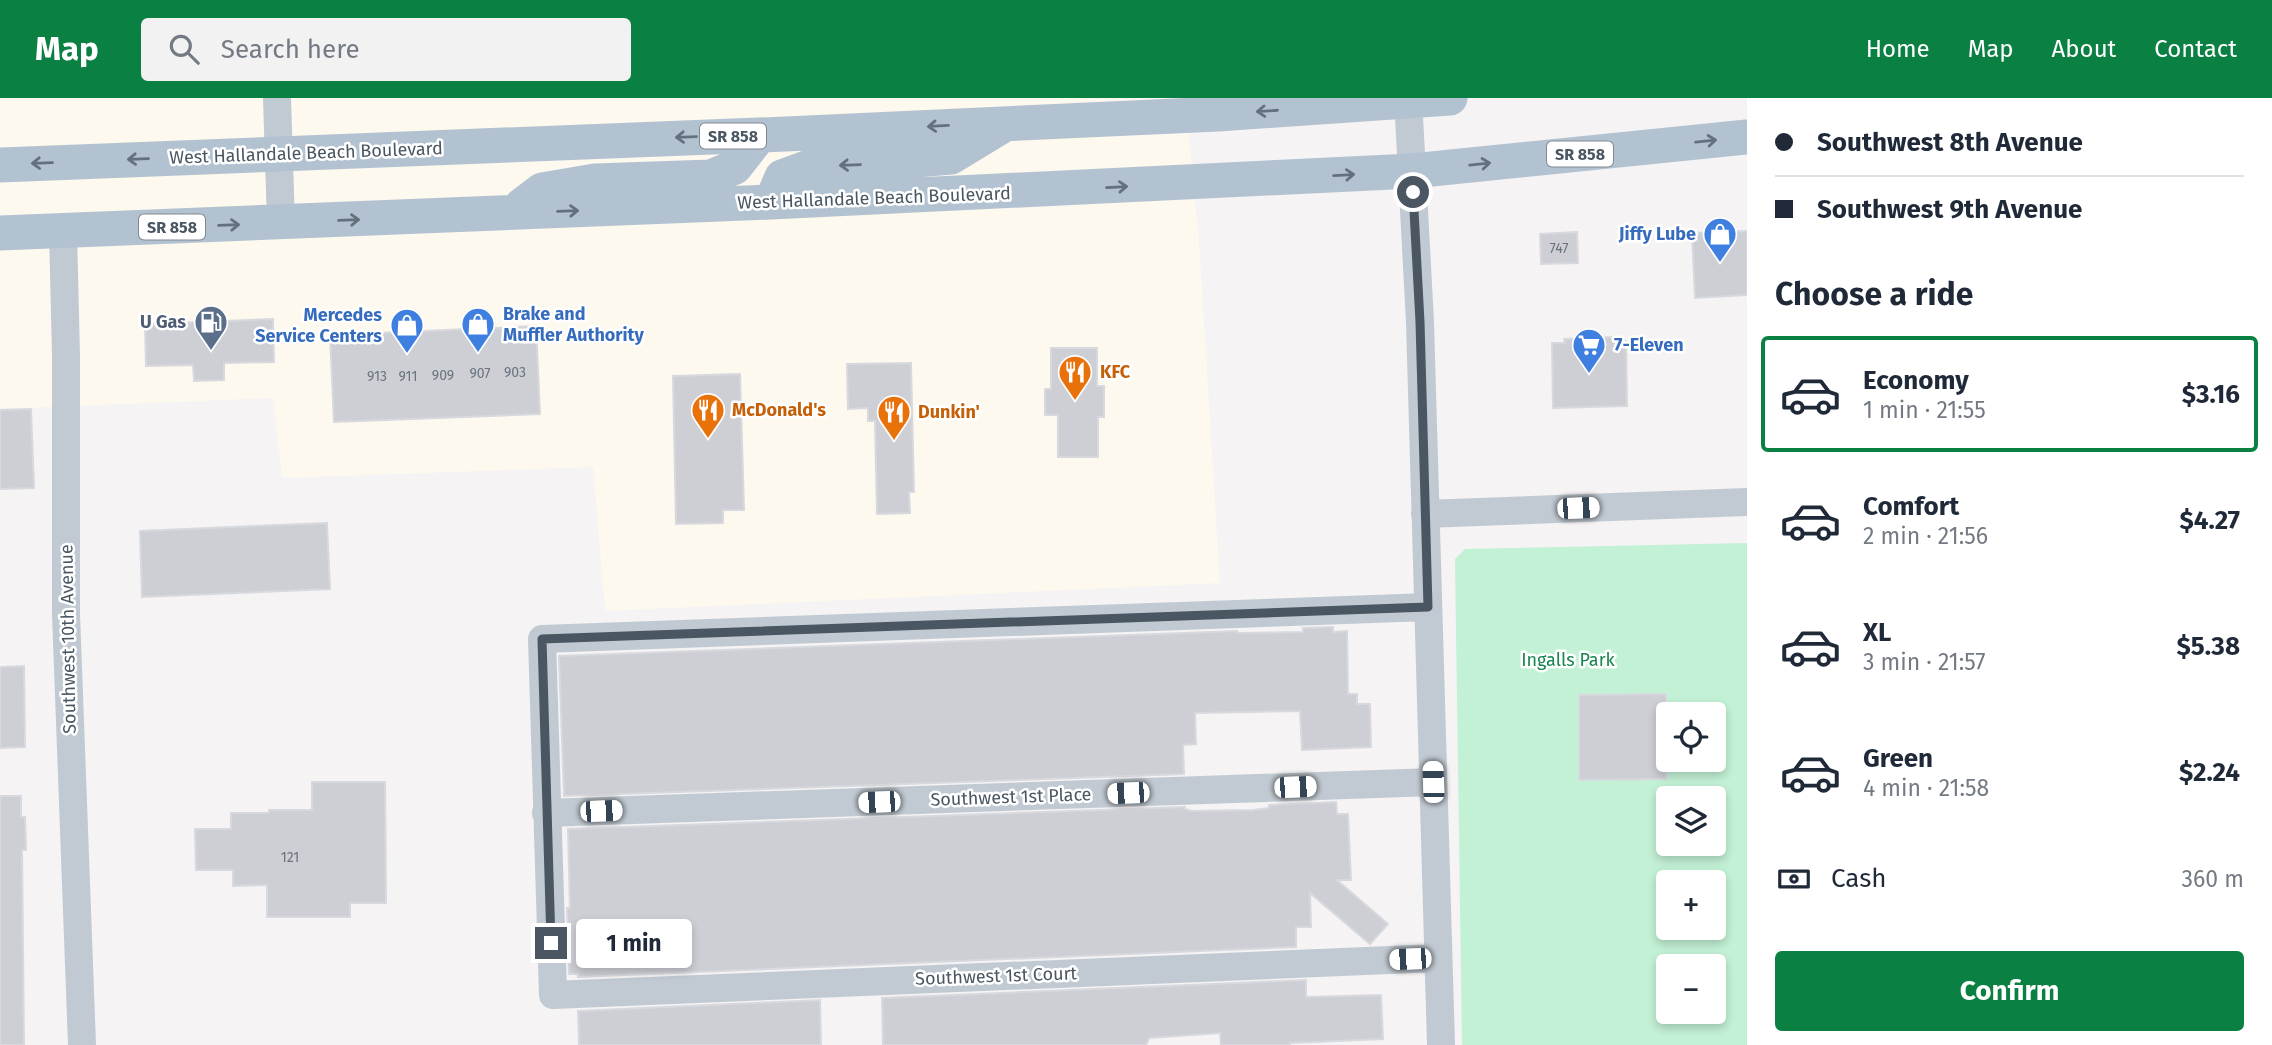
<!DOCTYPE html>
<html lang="en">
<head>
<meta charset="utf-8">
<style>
  body { margin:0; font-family:"Fira Sans",sans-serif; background:#f2f2f3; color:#1f2937; height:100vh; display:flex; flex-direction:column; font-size:26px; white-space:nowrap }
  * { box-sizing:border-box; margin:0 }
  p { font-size:23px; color:#747a83 }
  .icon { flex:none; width:38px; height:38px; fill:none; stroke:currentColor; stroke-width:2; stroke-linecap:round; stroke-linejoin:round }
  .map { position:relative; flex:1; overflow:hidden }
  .sheet { display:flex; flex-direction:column; background:#fff; width:525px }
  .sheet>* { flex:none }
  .banner { display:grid; align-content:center; height:154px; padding:0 28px; background:#fff }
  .tools { position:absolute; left:1656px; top:604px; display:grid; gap:14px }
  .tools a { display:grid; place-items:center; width:70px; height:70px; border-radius:7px; background:#fff; box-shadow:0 4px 10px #0003; font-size:35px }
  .end { position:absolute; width:32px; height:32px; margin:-16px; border:9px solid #4a5661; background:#fff; box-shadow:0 0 0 4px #fff }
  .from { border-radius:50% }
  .bubble { position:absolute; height:49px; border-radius:7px; background:#fff; box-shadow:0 4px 10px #0003; font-size:23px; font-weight:700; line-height:49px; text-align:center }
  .car { position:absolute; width:21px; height:42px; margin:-21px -10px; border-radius:9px; box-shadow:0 0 5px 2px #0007; background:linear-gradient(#fff 24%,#345 0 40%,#fff 0 76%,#345 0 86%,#fff 0) }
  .banner b { display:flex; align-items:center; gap:24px; height:66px; font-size:26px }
  .banner b+b { border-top:2px solid #e0e1e3 }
  .banner i { width:18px; height:18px; background:#1f2937 }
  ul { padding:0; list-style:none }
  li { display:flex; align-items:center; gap:21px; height:116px; margin:0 14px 10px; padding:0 14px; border:4px solid transparent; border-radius:7px }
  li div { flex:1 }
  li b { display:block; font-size:26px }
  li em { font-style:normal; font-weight:700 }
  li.on { border-color:#0b8043 }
  li>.icon { width:63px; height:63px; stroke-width:1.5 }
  h2 { padding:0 28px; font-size:32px; line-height:84px }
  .pay { display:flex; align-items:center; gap:18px; height:77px; padding:0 28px; font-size:26px }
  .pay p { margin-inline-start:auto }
  .primary-button { display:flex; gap:14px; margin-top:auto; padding:14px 28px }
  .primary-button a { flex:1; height:80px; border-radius:7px; background:#0b8043; color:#fff; font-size:28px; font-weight:700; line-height:80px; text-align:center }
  header { display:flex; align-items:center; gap:42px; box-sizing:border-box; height:98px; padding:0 35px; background:#0b8043; color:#fff }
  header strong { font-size:33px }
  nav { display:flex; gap:38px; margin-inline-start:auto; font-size:24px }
  .search { width:490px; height:63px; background:#f2f2f3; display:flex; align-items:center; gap:18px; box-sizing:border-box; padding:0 24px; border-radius:7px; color:#747a83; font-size:26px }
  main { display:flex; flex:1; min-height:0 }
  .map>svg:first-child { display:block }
  .commercial { fill:#fdf9ef }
  .green { fill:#c3f1d5; fill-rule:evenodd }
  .building { fill:#cdcfd5; stroke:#d7d9de; stroke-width:2 }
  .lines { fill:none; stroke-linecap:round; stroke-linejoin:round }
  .minor { stroke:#c1cad2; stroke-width:28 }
  .major { stroke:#b3c2d1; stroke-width:35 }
  .oneway { stroke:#64717d }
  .route { stroke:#4a5661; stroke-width:9 }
  .labels { text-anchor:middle; stroke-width:5; stroke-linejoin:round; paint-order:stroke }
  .number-label { font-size:14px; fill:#6b747e }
  .shield { fill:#fff; stroke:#808990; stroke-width:2 }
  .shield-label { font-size:16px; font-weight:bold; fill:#4a5661 }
  .street-label { font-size:18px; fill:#4a5661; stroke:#fff }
  .shop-label { font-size:18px; font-weight:bold; fill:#366cbe; stroke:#fff; text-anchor:end }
  .service-label { font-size:18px; font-weight:bold; fill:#4e5e75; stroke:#fff; text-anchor:end }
  .food-label { font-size:18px; font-weight:bold; fill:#c56008; stroke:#fff; text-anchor:start }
  .park-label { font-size:18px; fill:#17864f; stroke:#fff }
</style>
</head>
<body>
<header>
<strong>Map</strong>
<div class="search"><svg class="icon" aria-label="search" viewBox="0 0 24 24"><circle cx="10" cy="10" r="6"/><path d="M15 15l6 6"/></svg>Search here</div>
<nav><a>Home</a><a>Map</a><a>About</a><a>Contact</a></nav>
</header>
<main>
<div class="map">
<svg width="1747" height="947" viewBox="0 0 1747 947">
  <rect width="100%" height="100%" fill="#f5f3f3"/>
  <path class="commercial" d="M0 0H1185L1199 143 1220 485 605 513 593 369 282 380 273 300 0 311Z"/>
  <path class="green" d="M1747 445V947H1462L1455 461 1465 451ZM1668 616H1713V662H1668ZM1668 700H1713V746H1668ZM1668 784H1713V830H1668ZM1668 868H1713V914H1668Z"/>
  <path class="building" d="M1747 133V197L1695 200 1692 135Z
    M1577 134 1578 165 1541 166 1540 136Z
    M273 221 274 264 224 265V282L194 283 193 267 146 268 145 226Z
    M536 228 540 316 334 324 330 237Z
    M1615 239V244L1626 243 1627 308 1553 310 1552 245H1565L1564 241Z
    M1051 250H1097V288H1104V319H1098V359H1058V317H1045V291H1051Z
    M911 265 914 394H909L910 415 877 416 875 323H868V310L848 311 847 266Z
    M740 276 744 412H723V425L676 426 673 278Z
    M31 311 34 390 0 391V312Z
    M327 425 330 491 142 499 140 433Z
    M1333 529V534L1347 533 1348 596H1357V606H1370L1371 649 1302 652 1300 613 1195 615 1196 646 1183 647 1184 676 564 698 559 558 1237 533 1238 535 1303 534V530Z
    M24 568 25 649 0 650V569Z
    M1666 596V616H1668L1666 681 1579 682V597Z
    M312 684H385L386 805H350V819H267V787L233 788V772H196L195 731H231V715H269V712H312Z
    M0 698H21V719H25L26 752H22L24 947H0Z
    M1336 704 1337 716H1348L1351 782H1337L1388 826 1370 846 1310 795 1311 829H1296V849L578 879V876H569L567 810H570L568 731 1185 709V711L1192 713 1254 712 1269 710V707Z
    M1306 882V899L1381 897 1383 941 1290 945V947H1221L1220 935 1149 940 1146 947H883L882 900Z
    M820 902 821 947H579L578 913Z"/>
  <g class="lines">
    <path class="minor" d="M277 0 281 125
      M1408 0 1420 224 1441 947
      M63 134 66 258V516L82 947
      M1425 416 1747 404
      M1428 509 542 541 553 897 1438 860
      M546 715 1433 684"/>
    <path class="major" d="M0 67 786 36 1218 16 1450 0
      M771 104 782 79 812 68 870 66 951 59 1002 28
      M521 108 542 92 595 83 711 79 735 69 760 37
      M0 135 771 104 1412 73 1747 39"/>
  </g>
  <defs><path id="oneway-shaft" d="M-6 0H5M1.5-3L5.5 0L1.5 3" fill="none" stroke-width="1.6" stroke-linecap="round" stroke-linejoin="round" transform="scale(1.75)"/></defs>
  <g class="oneway">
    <use href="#oneway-shaft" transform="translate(1267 13) rotate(176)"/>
    <use href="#oneway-shaft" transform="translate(938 28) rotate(177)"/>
    <use href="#oneway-shaft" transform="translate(686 39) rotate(178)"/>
    <use href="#oneway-shaft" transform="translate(1706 43) rotate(-6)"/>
    <use href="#oneway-shaft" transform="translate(138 61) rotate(178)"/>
    <use href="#oneway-shaft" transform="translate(42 65) rotate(178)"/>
    <use href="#oneway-shaft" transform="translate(1480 66) rotate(-6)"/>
    <use href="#oneway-shaft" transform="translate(850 67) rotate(178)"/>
    <use href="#oneway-shaft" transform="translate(1344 77) rotate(-3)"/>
    <use href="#oneway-shaft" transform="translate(1117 89) rotate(-3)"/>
    <use href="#oneway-shaft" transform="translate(568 113) rotate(-2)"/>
    <use href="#oneway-shaft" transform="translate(349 122) rotate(-2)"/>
    <use href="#oneway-shaft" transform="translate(229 127) rotate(-2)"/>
  </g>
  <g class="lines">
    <path class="route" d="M551 845 542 541 1428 509 1420 224 1413 94"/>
  </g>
  <defs>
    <symbol id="shop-pin" viewBox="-11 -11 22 30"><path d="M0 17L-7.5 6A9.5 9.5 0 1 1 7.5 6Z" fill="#3f7fe0" stroke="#fff"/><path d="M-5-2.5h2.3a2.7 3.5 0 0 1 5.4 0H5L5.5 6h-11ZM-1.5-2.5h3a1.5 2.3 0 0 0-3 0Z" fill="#fff"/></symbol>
    <symbol id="fuel-pin" viewBox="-11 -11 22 30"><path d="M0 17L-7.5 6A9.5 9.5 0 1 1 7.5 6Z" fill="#5c6f8a" stroke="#fff"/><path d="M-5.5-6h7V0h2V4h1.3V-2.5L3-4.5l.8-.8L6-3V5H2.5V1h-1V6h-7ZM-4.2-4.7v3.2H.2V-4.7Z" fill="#fff"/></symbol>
    <symbol id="supermarket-pin" viewBox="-11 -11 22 30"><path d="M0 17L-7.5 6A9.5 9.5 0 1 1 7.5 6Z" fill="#3f7fe0" stroke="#fff"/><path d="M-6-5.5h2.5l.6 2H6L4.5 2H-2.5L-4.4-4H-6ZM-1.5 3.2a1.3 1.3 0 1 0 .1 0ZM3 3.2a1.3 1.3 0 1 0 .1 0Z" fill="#fff"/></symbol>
    <symbol id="restaurant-pin" viewBox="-11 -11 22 30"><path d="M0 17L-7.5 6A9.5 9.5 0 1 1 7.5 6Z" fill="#e8710a" stroke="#fff"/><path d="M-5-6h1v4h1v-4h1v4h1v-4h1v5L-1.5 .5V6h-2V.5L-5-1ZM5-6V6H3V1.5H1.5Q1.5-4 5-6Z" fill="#fff"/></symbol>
  </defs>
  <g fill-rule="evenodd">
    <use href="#shop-pin" x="1701" y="117" width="38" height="52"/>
    <use href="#fuel-pin" x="192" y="205" width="38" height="52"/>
    <use href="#shop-pin" x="459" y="207" width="38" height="52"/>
    <use href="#shop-pin" x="388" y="208" width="38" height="52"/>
    <use href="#supermarket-pin" x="1570" y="228" width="38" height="52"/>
    <use href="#restaurant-pin" x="1056" y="255" width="38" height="52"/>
    <use href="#restaurant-pin" x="689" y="293" width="38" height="52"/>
    <use href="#restaurant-pin" x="875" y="295" width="38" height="52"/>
  </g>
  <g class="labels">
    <g class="number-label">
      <text x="1559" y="155">747</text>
      <text x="515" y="279">903</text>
      <text x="480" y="280">907</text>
      <text x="443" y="282">909</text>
      <text x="377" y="283">913</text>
      <text x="408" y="283">911</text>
      <text x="290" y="764">121</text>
    </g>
    <g class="shield">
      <rect x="700" y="25.5" width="66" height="25" rx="5"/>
      <rect x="1547" y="43.5" width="66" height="25" rx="5"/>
      <rect x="139" y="116.5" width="66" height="25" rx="5"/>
    </g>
    <g class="shield-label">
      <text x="733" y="44">SR 858</text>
      <text x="1580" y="62">SR 858</text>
      <text x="172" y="135">SR 858</text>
    </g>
    <g class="street-label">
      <text transform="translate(306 55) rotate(-2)" y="6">West Hallandale Beach Boulevard</text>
      <text transform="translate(874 100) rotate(-2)" y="6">West Hallandale Beach Boulevard</text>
      <text transform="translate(68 541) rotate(-91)" y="6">Southwest 10th Avenue</text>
      <text transform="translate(1011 699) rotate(-2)" y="6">Southwest 1st Place</text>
      <text transform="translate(996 878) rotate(-2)" y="6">Southwest 1st Court</text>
    </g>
    <g class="shop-label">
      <text x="1696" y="142">Jiffy Lube</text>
      <text x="503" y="222" text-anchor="start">Brake and<tspan x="503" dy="21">Muffler Authority</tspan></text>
      <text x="382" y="223">Mercedes<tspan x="382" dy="21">Service Centers</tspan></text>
      <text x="1614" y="253" text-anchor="start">7-Eleven</text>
    </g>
    <g class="service-label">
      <text x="186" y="230">U Gas</text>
    </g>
    <g class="food-label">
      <text x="1100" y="280">KFC</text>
      <text x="732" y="318">McDonald's</text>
      <text x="918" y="320">Dunkin'</text>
    </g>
    <g class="park-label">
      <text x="1568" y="568">Ingalls Park</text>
    </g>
  </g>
</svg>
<div class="tools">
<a><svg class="icon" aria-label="locate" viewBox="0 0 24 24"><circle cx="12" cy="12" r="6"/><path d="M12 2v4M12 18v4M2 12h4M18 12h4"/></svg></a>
<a><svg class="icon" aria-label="layers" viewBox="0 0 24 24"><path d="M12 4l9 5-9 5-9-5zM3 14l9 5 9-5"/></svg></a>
<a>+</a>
<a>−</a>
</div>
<i class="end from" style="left:1413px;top:94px"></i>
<i class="end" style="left:551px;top:845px"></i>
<div class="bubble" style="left:576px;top:821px;width:116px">1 min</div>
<i class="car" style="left:1578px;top:410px;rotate:88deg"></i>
<i class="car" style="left:1433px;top:684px;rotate:358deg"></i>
<i class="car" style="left:1295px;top:689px;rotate:88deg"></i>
<i class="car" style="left:1128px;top:695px;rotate:268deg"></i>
<i class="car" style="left:879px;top:704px;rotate:268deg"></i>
<i class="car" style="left:601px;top:713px;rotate:88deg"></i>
<i class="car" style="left:1410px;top:861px;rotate:268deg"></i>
</div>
<section class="sheet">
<div class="banner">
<b><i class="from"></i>Southwest 8th Avenue</b>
<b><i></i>Southwest 9th Avenue</b>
</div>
<h2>Choose a ride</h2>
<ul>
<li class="on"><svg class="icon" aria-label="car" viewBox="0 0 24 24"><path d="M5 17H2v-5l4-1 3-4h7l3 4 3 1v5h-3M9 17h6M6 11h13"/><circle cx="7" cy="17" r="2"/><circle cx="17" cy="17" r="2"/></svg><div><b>Economy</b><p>1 min · 21:55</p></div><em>$3.16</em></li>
<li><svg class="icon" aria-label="car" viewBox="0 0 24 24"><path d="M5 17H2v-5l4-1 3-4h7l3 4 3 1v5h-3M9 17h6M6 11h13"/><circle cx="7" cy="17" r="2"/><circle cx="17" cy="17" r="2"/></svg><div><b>Comfort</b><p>2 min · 21:56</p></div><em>$4.27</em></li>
<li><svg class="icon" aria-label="car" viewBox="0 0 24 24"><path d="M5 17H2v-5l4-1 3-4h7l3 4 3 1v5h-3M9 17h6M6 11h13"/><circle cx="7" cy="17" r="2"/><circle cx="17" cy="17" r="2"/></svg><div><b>XL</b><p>3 min · 21:57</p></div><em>$5.38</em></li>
<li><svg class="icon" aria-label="car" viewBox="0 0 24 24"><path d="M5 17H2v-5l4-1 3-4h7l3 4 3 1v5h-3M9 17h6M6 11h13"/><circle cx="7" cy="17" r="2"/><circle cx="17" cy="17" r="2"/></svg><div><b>Green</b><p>4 min · 21:58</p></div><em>$2.24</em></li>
</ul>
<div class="pay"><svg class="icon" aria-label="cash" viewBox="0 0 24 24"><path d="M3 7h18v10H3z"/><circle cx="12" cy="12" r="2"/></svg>Cash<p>360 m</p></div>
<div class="primary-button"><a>Confirm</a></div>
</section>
</main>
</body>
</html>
